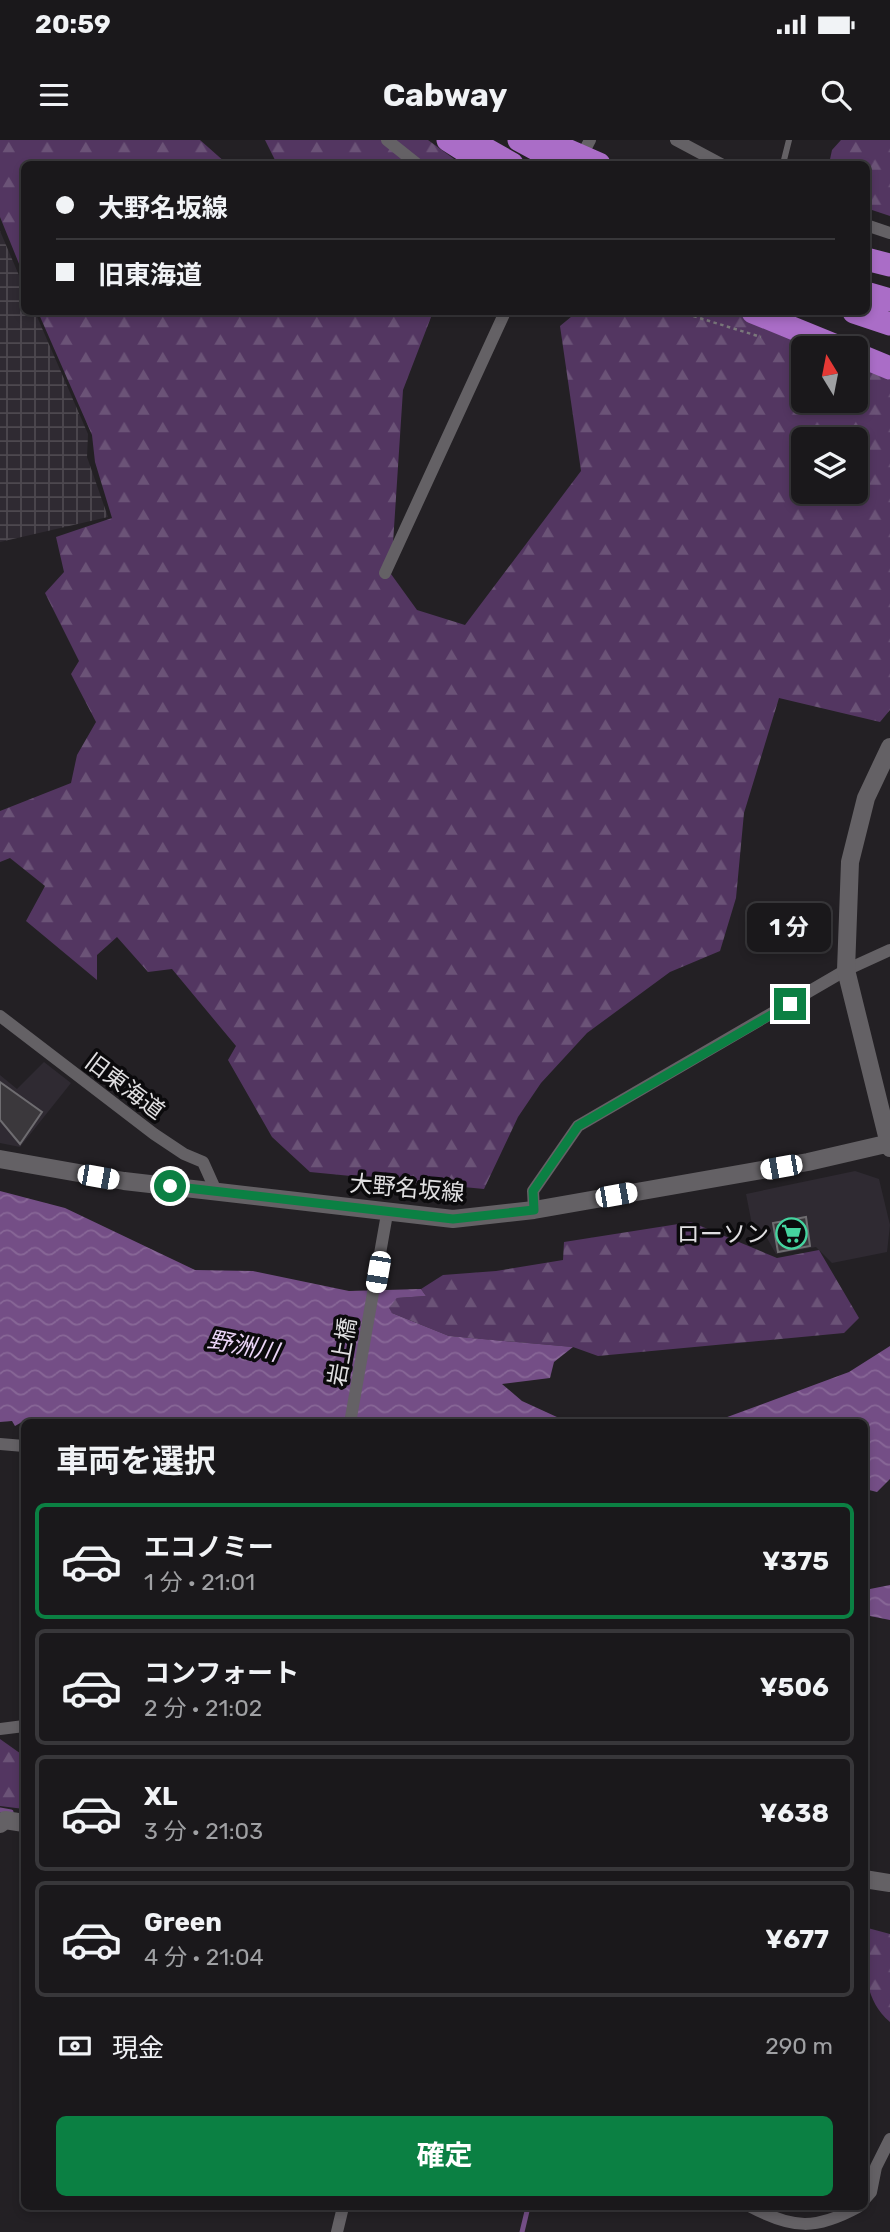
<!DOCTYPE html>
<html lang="ja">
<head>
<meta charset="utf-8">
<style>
  body { margin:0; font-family:Rubik,"Noto Sans JP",sans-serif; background:#232124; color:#f1f3f6; height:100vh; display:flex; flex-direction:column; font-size:26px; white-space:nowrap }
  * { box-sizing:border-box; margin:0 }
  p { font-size:23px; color:#9fa0a3 }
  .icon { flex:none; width:38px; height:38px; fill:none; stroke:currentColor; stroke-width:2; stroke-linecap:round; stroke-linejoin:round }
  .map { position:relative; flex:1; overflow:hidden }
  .side { position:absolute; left:21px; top:1279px; width:847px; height:791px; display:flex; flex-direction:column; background:#1a181b; border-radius:10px; box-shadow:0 4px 10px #0003,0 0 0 2px #38373a }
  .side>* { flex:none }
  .top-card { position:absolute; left:21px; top:21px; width:849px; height:154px; border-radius:10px; box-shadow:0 4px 10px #0003,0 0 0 2px #38373a; display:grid; align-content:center; height:154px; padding:0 35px; background:#1a181b }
  .needle { width:46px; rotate:350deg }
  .controls { position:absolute; left:791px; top:196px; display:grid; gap:14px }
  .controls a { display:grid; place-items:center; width:77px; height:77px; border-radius:10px; background:#1a181b; box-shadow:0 4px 10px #0003,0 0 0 2px #38373a; font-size:35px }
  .end { position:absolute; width:32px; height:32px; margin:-16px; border:9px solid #0b8043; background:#fff; box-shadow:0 0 0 4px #fff }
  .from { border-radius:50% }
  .bubble { position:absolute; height:49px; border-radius:10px; background:#1a181b; box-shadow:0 4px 10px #0003,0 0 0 2px #38373a; font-size:23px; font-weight:700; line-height:49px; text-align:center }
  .car { position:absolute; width:21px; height:42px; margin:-21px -10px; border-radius:9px; box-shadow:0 0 5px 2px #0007; background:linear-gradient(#fff 24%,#345 0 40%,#fff 0 76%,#345 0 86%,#fff 0) }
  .top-card b { display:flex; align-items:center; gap:24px; height:66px; font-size:26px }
  .top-card b+b { border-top:2px solid #38373a }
  .top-card i { width:18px; height:18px; background:#f1f3f6 }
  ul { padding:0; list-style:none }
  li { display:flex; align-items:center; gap:21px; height:116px; margin:0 14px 10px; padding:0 21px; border:4px solid #38373a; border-radius:10px }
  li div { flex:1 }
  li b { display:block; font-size:26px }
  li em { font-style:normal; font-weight:700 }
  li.active { border-color:#0b8043 }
  li>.icon { width:63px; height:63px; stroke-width:1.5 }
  h2 { padding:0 35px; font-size:32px; line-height:84px }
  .pay { display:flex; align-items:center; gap:18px; height:77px; padding:0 35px; font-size:26px }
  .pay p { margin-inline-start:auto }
  .primary-button { display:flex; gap:14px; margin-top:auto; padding:14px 35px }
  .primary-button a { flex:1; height:80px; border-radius:10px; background:#0b8043; color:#fff; font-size:28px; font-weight:700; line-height:80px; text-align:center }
  .status { display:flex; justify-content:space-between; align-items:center; height:49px; padding:0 35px; background:#1a181b; direction:ltr }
  .status svg { height:19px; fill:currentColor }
  header { display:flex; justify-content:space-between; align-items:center; height:91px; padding:0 35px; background:#1a181b; font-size:32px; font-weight:700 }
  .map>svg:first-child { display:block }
  .built { fill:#2f2a32 }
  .industrial { fill:url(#industrial-grid) }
  .forest { fill:url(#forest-firs); fill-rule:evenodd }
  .water { fill:url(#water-waves) }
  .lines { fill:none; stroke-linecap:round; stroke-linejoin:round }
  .stream { stroke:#744e86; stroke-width:5 }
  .building { fill:#3b383c; stroke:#6e6c70; stroke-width:2 }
  .path { stroke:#7a787b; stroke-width:2.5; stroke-dasharray:3.5 3.5; stroke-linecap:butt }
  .lane { stroke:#646165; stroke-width:6 }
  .street { stroke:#646165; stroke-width:12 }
  .secondary { stroke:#646165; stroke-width:18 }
  .highway { stroke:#aa6dc7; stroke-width:23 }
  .route { stroke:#0b8043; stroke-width:9 }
  .labels { text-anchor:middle; stroke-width:7; stroke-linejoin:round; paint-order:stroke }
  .street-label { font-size:23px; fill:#e0dfe1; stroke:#0b0a0c }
  .poi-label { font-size:23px; fill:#e0dfe1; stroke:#0b0a0c; text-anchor:end }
  .water-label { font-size:24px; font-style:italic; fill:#ecd6f8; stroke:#0b0a0c }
</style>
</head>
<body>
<div class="status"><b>20:59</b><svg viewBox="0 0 49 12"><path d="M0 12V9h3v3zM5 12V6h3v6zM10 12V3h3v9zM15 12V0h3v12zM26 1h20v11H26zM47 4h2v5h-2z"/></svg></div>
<header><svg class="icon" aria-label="menu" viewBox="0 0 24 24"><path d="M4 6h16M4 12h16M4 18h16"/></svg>Cabway<svg class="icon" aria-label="search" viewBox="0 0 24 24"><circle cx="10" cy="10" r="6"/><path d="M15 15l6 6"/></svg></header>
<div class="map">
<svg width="890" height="2092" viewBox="0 0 890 2092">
  <defs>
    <pattern id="industrial-grid" width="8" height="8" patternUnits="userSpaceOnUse" patternTransform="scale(1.75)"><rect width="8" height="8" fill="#2f2a32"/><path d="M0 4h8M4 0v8" fill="none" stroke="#4d484f"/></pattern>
    <pattern id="forest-firs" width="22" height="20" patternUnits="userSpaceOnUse" patternTransform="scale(1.75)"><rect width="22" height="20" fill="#533661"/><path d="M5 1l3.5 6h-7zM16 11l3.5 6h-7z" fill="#6b5377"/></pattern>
    <pattern id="water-waves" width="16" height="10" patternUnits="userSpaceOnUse" patternTransform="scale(1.75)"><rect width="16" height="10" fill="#744e86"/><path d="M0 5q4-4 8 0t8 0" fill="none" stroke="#886797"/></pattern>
  </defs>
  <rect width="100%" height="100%" fill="#232024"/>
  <path class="built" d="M44 922 71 943 20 1007 0 1003V935L17 949Z
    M855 1031 879 1039 890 1085 887 1112 832 1123 816 1107 776 1114 767 1098 754 1095 746 1054Z"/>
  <path class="industrial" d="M0 91 24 147V172H35L88 294 87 317 108 377 0 402Z"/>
  <path class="forest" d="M0 0H200L226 23 232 24H24V136L0 77Z
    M265 0H428L461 24H277Z
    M841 0H890V76L866 68V24H829L832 10Z
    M38 172H433L403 250 391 434 417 470 465 485 581 331 560 186 577 172H743L821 208H803V261H856V224L890 240V570L880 582 779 558 744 673 736 758 720 811 670 832 587 893 541 943 518 977 484 1049 310 1032 272 997 228 920 236 906 172 829 148 832 117 797 97 815V840L26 781 45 746 10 718 0 722V671L71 643 77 615 96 582 71 534 79 521 45 453 64 432 56 397 112 378 95 322 92 295ZM803 299H856V352H803Z
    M691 1082 777 1118 819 1110 859 1178 844 1193 598 1216 573 1207 449 1196 392 1173 388 1168 397 1158 426 1156 421 1149 443 1135 496 1131 563 1120 564 1102Z
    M0 1599 24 1616V1669L0 1666Z
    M864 1787 890 1794V1882C862 1859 864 1819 864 1787Z"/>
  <path class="water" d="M0 1051 65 1068 195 1130 253 1131 349 1151 421 1149 426 1156 397 1158 389 1168 392 1173 449 1196 573 1207 554 1222 550 1238 502 1244 522 1261 570 1283 22 1282 15 1286 12 1281 0 1282Z
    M890 1206V1339L877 1352 865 1349 864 1283H711L849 1232Z
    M890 1445V1480L865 1475V1450Z"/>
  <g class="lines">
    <path class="stream" d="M0 1670 11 1672
      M522 2092 528 2067"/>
  </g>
  <path class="building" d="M0 942 42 972 20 1004 0 980Z
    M806 1077 810 1106 778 1112 773 1083Z"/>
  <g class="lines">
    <path class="path" d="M680 172 761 197"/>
    <path class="lane" d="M783 24 789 0"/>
    <path class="street" d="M387 0 417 24
      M676 0 721 24
      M579 21 590 0
      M866 85 890 93
      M385 433 505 172
      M0 876 154 994 184 1014 203 1022 216 1051
      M534 1070 533 1051 578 986 846 830 890 810
      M350 1283 387 1074
      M0 1304 24 1306
      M0 1589 24 1586
      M864 2060 871 2052 876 2027 890 1999
      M751 2067C793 2089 816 2090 858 2067
      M337 2092 343 2067"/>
    <path class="secondary" d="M890 607 866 658 850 722 846 830 890 1008
      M0 1019 124 1041 453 1079 534 1070 808 1022 890 1003
      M0 1684 5 1680 24 1683
      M864 1739 890 1743"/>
    <path class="highway" d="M448 0 481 21
      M470 0 512 24
      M519 0 556 20
      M544 0 599 24
      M866 119 890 125
      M866 153 890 160
      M753 172 841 208
      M854 172 890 184
      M856 214 890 228"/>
  </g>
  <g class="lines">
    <path class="route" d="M170 1046 453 1079 534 1070 533 1051 578 986 790 864"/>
  </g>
  <defs>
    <symbol id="supermarket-ring" viewBox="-11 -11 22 22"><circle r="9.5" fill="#0b0a0c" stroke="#45d49f" stroke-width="1.5"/><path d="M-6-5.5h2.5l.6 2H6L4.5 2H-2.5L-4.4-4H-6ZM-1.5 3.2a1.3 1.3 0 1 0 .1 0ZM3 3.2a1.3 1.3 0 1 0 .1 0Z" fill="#45d49f"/></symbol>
  </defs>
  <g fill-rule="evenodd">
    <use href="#supermarket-ring" x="774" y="1076" width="35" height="35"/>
  </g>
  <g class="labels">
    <g class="street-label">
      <text transform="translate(125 946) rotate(37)" y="8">旧東海道</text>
      <text transform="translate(407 1048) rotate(5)" y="8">大野名坂線</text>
      <text transform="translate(342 1212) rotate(-80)" y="8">岩上橋</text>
    </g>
    <g class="poi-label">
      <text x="769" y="1102">ローソン</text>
    </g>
    <g class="water-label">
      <text transform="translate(243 1206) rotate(11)" y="8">野洲川</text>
    </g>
  </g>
</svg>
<div class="controls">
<a><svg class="needle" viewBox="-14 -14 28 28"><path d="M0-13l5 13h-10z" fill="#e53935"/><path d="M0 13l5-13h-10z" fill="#9fa0a3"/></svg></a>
<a><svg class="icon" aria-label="layers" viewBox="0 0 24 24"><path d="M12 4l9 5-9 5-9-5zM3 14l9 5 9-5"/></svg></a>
</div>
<i class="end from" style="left:170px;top:1046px"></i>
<i class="end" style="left:790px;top:864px"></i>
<div class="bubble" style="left:747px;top:763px;width:84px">1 分</div>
<i class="car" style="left:781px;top:1027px;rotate:260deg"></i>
<i class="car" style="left:98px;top:1037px;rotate:100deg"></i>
<i class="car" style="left:616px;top:1055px;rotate:80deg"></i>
<i class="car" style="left:378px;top:1132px;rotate:190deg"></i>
<div class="top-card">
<b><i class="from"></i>大野名坂線</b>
<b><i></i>旧東海道</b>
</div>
<section class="side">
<h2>車両を選択</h2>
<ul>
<li class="active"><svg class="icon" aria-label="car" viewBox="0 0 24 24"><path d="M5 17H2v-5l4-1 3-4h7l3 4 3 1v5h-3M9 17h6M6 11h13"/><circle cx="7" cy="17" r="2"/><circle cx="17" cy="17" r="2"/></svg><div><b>エコノミー</b><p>1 分 · 21:01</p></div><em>¥375</em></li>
<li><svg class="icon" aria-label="car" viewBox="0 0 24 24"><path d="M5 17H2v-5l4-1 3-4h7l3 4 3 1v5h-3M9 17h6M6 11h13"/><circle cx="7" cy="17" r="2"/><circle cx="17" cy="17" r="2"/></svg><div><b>コンフォート</b><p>2 分 · 21:02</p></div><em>¥506</em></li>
<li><svg class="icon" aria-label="car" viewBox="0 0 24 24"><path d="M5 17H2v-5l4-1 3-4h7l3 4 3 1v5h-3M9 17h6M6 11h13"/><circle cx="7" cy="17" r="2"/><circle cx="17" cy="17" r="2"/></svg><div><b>XL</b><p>3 分 · 21:03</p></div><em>¥638</em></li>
<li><svg class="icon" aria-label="car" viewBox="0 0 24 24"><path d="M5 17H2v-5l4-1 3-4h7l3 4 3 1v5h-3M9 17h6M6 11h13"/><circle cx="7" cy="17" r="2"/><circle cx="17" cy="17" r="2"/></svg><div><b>Green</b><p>4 分 · 21:04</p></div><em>¥677</em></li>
</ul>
<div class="pay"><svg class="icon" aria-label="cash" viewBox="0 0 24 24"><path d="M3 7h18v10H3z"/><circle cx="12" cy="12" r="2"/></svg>現金<p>290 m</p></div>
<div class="primary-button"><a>確定</a></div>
</section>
</div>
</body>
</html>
